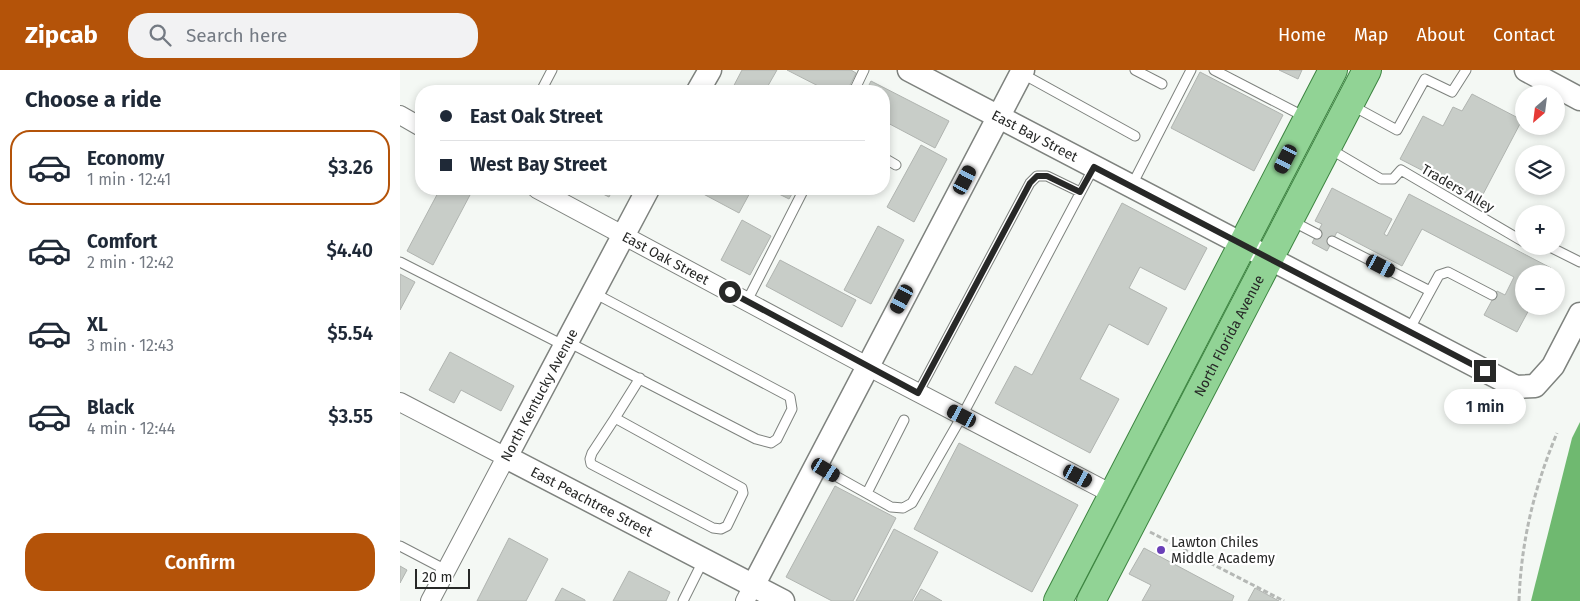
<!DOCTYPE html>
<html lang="en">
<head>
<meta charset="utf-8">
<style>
  body { margin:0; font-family:"Fira Sans",sans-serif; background:#f2f2f3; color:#1f2937; height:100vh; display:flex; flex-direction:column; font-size:19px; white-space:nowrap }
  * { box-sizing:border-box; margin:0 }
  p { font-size:16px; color:#747a83 }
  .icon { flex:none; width:28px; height:28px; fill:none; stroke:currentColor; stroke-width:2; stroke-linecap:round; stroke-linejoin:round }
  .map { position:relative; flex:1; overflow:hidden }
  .side { display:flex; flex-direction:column; background:#fff; width:400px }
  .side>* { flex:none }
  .top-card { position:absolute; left:15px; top:15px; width:475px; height:110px; border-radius:20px; box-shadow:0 2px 8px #0003; display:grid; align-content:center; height:110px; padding:0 25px; background:#fff }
  .needle { width:32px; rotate:208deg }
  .buttons { position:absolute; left:1115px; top:15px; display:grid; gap:10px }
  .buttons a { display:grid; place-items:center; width:50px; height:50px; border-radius:50%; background:#fff; box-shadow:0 2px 8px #0003; font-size:25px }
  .scale { position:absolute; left:15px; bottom:12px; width:55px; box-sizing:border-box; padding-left:5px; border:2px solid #272827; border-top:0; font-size:14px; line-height:18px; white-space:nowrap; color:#272827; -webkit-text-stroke:4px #fff; paint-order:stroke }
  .end { position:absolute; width:22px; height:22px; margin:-11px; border:6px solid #272827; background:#fff; box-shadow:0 0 0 2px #fff }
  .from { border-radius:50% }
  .bubble { position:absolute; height:35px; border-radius:18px; background:#fff; box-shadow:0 2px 8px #0003; font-size:16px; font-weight:600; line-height:35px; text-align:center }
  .car { position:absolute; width:15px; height:30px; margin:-15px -8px; border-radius:6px; box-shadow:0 0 4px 1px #0007; background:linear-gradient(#222 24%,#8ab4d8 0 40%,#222 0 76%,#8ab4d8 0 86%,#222 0) }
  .top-card b { display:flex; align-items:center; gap:18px; height:48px; font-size:19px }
  .top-card b+b { border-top:1px solid #e0e1e3 }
  .top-card i { width:12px; height:12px; background:#1f2937 }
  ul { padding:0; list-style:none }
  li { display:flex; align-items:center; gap:15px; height:75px; margin:0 10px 8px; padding:0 15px; border:2px solid transparent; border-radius:20px }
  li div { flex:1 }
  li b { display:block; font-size:19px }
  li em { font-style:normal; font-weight:600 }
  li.current { border-color:#b45309 }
  li>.icon { width:45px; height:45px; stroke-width:1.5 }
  h2 { padding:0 25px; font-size:22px; line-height:60px }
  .action { display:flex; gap:10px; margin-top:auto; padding:10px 25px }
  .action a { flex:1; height:58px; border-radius:20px; background:#b45309; color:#fff; font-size:20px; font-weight:600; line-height:58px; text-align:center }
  header { display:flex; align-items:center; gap:30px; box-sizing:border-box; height:70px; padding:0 25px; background:#b45309; color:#fff }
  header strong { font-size:24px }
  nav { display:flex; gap:28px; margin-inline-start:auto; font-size:18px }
  .search { width:350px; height:45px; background:#f2f2f3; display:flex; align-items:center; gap:12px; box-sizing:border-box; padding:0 18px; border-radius:20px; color:#747a83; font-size:19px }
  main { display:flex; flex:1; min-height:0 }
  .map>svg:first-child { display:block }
  .water { fill:#6fb970 }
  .building { fill:#c8cdc8; stroke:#b0b4b0 }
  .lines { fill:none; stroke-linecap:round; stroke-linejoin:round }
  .service-casing { stroke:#7e827e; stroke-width:11 }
  .minor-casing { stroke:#7e827e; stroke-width:20 }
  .tertiary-casing { stroke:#7e827e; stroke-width:25 }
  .primary-casing { stroke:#3c8440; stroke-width:30 }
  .path { stroke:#b5b8b5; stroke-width:3; stroke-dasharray:5 2.5; stroke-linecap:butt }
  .service { stroke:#fff; stroke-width:9 }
  .minor { stroke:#fff; stroke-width:18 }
  .tertiary { stroke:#fff; stroke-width:22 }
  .primary { stroke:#91d395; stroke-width:28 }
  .route { stroke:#272827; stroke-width:6 }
  .poi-dot { fill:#693fb7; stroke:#fff; stroke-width:2 }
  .labels { text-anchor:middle; stroke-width:4.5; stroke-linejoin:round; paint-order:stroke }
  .street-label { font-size:14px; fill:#272827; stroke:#fff }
  .poi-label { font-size:14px; fill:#272827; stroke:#fff; text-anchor:start }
</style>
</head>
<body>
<header>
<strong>Zipcab</strong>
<div class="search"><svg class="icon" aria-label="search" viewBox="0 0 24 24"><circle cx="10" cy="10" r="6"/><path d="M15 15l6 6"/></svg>Search here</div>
<nav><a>Home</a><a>Map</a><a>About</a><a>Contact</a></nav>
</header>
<main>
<section class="side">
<h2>Choose a ride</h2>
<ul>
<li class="current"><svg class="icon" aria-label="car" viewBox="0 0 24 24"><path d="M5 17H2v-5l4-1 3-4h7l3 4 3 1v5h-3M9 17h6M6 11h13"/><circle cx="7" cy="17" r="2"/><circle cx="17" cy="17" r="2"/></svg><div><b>Economy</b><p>1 min · 12:41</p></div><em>$3.26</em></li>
<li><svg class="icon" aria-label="car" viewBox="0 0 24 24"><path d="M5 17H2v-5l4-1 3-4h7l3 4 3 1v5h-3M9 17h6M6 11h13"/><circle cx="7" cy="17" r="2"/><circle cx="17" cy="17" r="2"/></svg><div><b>Comfort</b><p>2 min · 12:42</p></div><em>$4.40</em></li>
<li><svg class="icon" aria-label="car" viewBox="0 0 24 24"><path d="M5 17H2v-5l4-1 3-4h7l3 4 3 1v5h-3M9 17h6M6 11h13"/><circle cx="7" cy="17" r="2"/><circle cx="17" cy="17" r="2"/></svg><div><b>XL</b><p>3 min · 12:43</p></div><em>$5.54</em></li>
<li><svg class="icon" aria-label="car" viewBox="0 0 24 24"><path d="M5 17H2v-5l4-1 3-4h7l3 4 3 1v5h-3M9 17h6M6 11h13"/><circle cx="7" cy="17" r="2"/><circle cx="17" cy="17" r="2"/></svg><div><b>Black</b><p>4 min · 12:44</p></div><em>$3.55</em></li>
</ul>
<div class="action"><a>Confirm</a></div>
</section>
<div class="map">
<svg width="1180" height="531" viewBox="0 0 1180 531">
  <rect width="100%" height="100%" fill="#f4f8f4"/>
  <path class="water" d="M1180 352V531H1131L1172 368Z"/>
  <path class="building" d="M342 0H377L365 21H331Z
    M387 0H451L456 3 447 21H428Z
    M879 0H902L898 9Z
    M800 2 883 45 854 101 771 58Z
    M471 11 549 51 535 78 484 51V21H466Z
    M1072 24 1122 50 1080 130 1000 89 1023 46 1043 56 1053 37 1062 41Z
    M521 75 547 89 514 152 487 137Z
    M932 118 992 149 984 164 987 166 1009 124 1151 198 1148 204H1124V236H1131L1117 262 1084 245 1097 221 1105 225 1114 207 1022 159 1002 196 937 162 927 181 912 173 922 154 915 151Z
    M40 119H59L70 125 33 195 7 181Z
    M193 119H213L209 127Z
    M294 119H352L339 143Z
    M369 119H395L389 129Z
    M722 133 807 178 785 220 740 197 729 218 767 238 748 275 709 254 680 309 719 329 690 383 595 333 615 296 632 305Z
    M342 150 371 166 350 205 321 190Z
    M478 156 504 170 471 234 444 220Z
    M380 190 456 230 442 257 366 216Z
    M0 204 15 212 0 240Z
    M50 282 114 316 101 341 61 320 54 333 29 320Z
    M559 373 678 435 632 522 514 459Z
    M435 416 496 448 453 531H432L386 507Z
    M494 459 538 482 512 531H456Z
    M109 468 148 489 126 531H77Z
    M744 478 834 526 832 531H742L751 515 729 504Z
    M0 496 7 500 0 513Z
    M229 501 270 522 266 531H213Z
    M162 518 185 530V531H155Z
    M855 518 879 531H848Z
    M521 519 542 531H514Z"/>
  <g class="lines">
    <defs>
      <path id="service" d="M735 0 762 14
        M814 0 905 47
        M621 3 735 66
        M141 21 152 0
        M454 21 464 0
        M951 35 997 60 1025 9 1052 22 1066 0
        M930 79 981 109H993L1001 100 1124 172
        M484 88 496 95
        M732 115 791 0
        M892 151 917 164
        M932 171 1030 221
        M1140 176 1150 177 1180 192
        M0 192 165 276
        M347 231 404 119
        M1009 260 1039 205 1048 202 1092 225
        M168 272 356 369 371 373 377 369 392 339 390 327 194 223
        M518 323 630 113 637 106H647L680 122
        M215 348 192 383 190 389 191 394 313 458 321 459 327 456 343 423 342 418 215 348 240 308
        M416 395 491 437 503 438 512 433 562 346 694 97
        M467 423 504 350
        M0 476 46 500
        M283 531 303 491"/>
      <g id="minor">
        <path d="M0 45 21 57"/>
        <path id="s1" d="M137 119 467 296 714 425"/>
        <path d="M0 332 106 387 30 531"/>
        <path d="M345 531 353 516"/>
      </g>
      <g id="tertiary">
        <path id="s2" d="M509 0 1116 317 1135 316 1153 296 1180 244"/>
        <path d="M1126 0 1180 29"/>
        <path d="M298 21 310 0"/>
        <path id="s3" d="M248 119 106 387 383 531"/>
        <path d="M353 516 623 0"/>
      </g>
      <g id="primary">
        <path d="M658 531 933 0"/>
        <path id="s4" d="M691 531 967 0"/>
      </g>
    </defs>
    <use href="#service" class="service-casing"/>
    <use href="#minor" class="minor-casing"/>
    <use href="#tertiary" class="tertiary-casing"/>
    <use href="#primary" class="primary-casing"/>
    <path class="path" d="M750 462 884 531
      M1119 531C1121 472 1134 418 1157 363"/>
    <use href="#service" class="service"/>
    <use href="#minor" class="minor"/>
    <use href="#tertiary" class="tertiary"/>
    <use href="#primary" class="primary"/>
  </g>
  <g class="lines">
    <path class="route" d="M330 222 518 323 630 113 637 106H647L680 122 694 97 1085 301"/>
  </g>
  <circle class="poi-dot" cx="761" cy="480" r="5"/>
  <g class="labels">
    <g class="street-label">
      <text dy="5" stroke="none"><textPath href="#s2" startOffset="142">East Bay Street</textPath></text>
      <text transform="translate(1058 118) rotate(30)" y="5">Traders Alley</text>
      <text dy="5" stroke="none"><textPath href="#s1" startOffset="146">East Oak Street</textPath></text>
      <text dy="5" stroke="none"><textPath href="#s4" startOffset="299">North Florida Avenue</textPath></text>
      <text transform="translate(139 325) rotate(-62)" y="5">North Kentucky Avenue</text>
      <text dy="5" stroke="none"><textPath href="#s3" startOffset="400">East Peachtree Street</textPath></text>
    </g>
    <g class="poi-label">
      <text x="771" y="477">Lawton Chiles<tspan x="771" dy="16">Middle Academy</tspan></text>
    </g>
  </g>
</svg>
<div class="buttons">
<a><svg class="needle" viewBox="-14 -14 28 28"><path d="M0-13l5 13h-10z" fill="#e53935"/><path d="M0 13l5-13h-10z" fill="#747a83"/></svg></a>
<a><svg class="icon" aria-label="layers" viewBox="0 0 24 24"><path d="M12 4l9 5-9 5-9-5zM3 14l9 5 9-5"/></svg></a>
<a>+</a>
<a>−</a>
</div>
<div class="scale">20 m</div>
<i class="end from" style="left:330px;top:222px"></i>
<i class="end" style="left:1085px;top:301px"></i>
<div class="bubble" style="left:1044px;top:319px;width:82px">1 min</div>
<i class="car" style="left:886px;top:89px;rotate:207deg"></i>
<i class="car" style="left:565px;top:110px;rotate:28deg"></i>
<i class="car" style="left:981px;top:196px;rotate:117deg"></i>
<i class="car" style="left:502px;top:229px;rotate:208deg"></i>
<i class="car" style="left:562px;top:346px;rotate:297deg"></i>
<i class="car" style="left:426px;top:400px;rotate:121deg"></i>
<i class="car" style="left:678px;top:406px;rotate:118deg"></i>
<div class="top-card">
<b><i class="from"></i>East Oak Street</b>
<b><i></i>West Bay Street</b>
</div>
</div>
</main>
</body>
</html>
